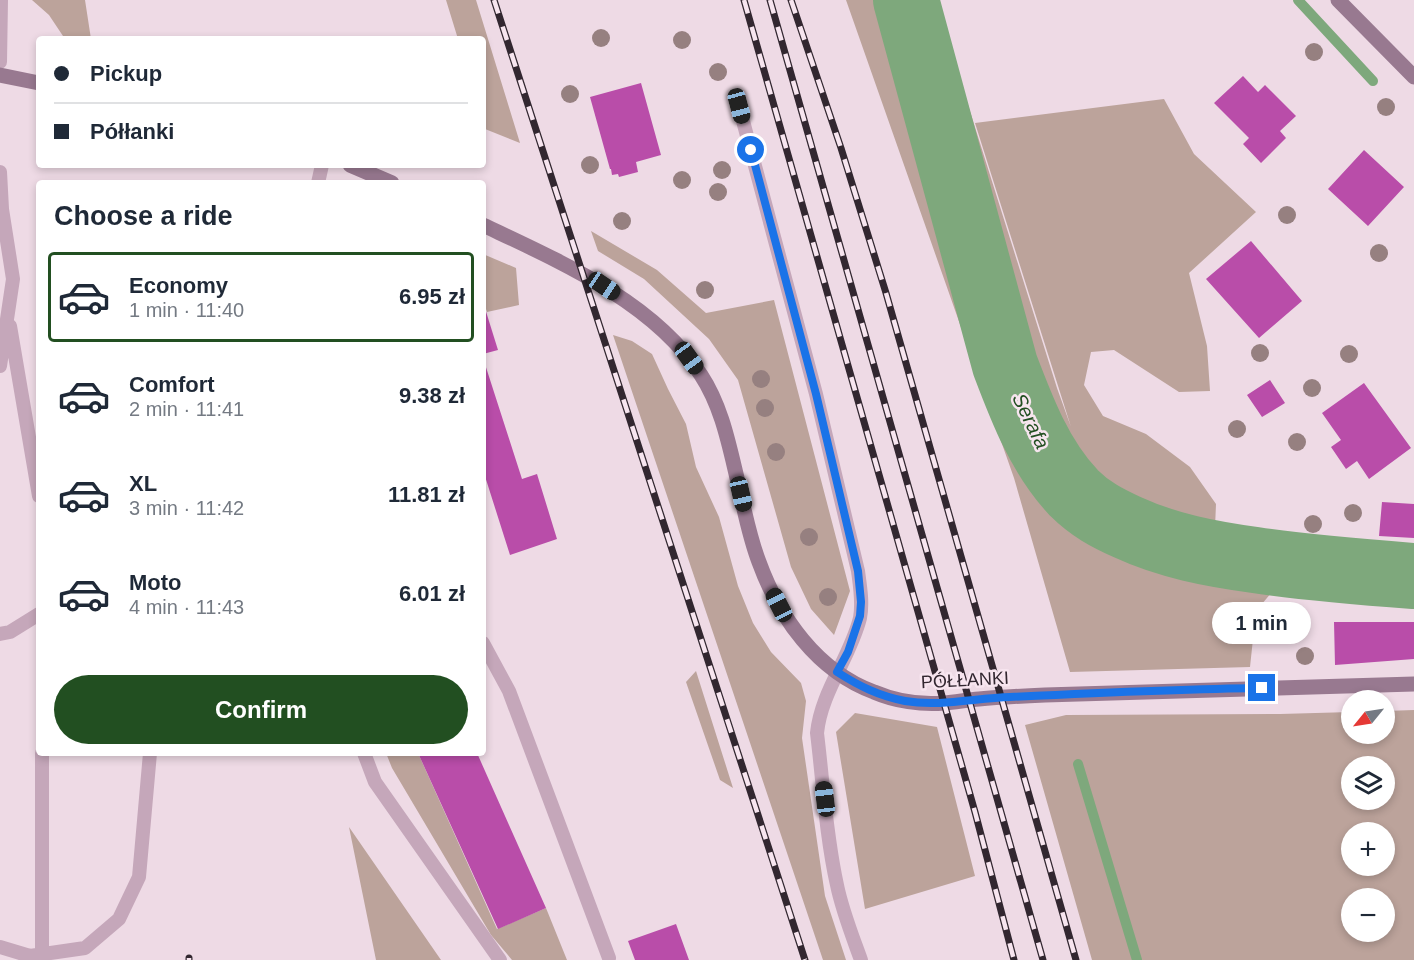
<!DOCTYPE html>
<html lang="en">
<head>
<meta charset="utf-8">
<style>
  body { margin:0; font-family:Arial,sans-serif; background:#f2f2f3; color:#1f2937; height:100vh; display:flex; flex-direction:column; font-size:22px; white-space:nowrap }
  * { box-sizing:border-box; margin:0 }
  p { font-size:20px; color:#747a83 }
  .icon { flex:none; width:33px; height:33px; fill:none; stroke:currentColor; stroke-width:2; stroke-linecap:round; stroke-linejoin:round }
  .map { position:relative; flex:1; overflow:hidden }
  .details { position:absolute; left:36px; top:180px; width:450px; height:576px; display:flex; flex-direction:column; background:#fff; border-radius:6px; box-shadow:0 3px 9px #0003 }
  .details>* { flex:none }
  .banner { position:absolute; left:36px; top:36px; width:450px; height:132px; border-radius:6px; box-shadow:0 3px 9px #0003; display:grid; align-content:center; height:132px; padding:0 18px; background:#fff }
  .needle { width:39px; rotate:240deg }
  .buttons { position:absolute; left:1341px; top:690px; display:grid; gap:12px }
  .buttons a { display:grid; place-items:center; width:54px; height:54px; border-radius:50%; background:#fff; box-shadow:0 3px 9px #0003; font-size:30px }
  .end { position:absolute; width:27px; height:27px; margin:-14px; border:8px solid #1a73e8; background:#fff; box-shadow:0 0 0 3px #fff }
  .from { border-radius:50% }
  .bubble { position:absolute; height:42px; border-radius:21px; background:#fff; box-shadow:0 3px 9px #0003; font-size:20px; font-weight:800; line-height:42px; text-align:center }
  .car { position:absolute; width:18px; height:36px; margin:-18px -9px; border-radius:8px; box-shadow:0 0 4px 2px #0007; background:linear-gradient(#222 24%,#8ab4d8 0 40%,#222 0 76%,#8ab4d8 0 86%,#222 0) }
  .banner b { display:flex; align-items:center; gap:21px; height:57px; font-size:22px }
  .banner b+b { border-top:2px solid #e0e1e3 }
  .banner i { width:15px; height:15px; background:#1f2937 }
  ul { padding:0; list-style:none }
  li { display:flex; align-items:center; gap:18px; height:90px; margin:0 12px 9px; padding:0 6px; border:3px solid transparent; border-radius:6px }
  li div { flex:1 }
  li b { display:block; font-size:22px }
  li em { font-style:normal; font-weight:800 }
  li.selected { border-color:#224f21 }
  li>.icon { width:54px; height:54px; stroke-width:1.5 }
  h2 { padding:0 18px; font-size:27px; line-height:72px }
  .button { display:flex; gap:12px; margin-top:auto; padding:12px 18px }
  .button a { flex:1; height:69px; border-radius:36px; background:#224f21; color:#fff; font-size:24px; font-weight:800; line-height:69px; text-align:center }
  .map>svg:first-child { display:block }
  .green { fill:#bca39b; fill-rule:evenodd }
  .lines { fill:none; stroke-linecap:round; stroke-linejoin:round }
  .stream { stroke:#7ea87c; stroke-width:10 }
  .river { stroke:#7ea87c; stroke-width:66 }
  .building { fill:#b94da9 }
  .lane { stroke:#c5a7ba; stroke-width:14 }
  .secondary { stroke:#987990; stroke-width:15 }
  .rail-casing { stroke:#322730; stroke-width:7 }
  .rail { stroke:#f7e5ef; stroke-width:4.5; stroke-dasharray:14; stroke-linecap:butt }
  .tree { fill:#968080 }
  .route { stroke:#1a73e8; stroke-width:8 }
  .labels { text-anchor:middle; stroke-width:5; stroke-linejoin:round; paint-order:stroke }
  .street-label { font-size:18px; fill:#322730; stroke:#f7e5ef }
  .water-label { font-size:20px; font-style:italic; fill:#224f21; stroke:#f7e5ef }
</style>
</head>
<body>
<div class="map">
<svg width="1414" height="960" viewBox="0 0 1414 960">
  <rect width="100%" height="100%" fill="#eedae5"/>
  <path class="green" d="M32 0H85L91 39H65L49 15Z
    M446 0H476L520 143 485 129 483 124V39H458Z
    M846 0H935L1057 388 1071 427 975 123 1164 99 1194 154 1256 212 1189 273 1207 346 1210 391 1179 392 1114 350 1091 352 1084 385 1103 416 1146 434 1190 467 1216 504 1215 528 1414 548V597L1294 589 1277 586 1256 611 1250 667 1070 672 1014 478Z
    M591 231 657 270 706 313 774 300 850 591 834 635 811 609 791 567 738 380 709 339 644 279 598 251Z
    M483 254 516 268 519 305 487 312 483 300Z
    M613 335 632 341 652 354 668 389 686 424 696 467 719 517 738 586 753 623 771 652 801 683 806 701 802 738 825 896 846 960H823Z
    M696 671 733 788 720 780 686 682Z
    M1414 710V960H1092L1025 725 1066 715 1280 714 1351 712 1352 734H1384L1385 711ZM1352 766H1384V800H1352ZM1352 832H1384V866H1352ZM1352 898H1384V932H1352Z
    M855 713 937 727 975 876 865 909 836 732Z
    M386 753H418L497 929 546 908 567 960H512L491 935 392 768Z
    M349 827 441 960H376Z"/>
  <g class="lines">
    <path class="stream" d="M1298 0 1373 81
      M1078 764 1137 960"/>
    <path class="river" d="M906 0 1005 365C1022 410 1040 457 1074 493 1090 509 1107 518 1127 527 1168 546 1211 554 1255 560 1308 568 1361 572 1414 576"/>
  </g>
  <path class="building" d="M1243 76 1258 92 1265 85 1296 116 1280 131 1286 138 1261 163 1243 144 1249 138 1214 103Z
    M641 83 661 155 636 162 638 172 619 177 618 174 612 175 611 169H610L590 97Z
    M1364 150 1404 187 1368 226 1328 189Z
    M1251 241 1302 301 1259 338 1206 279Z
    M483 302 498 350 483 354Z
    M483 358 522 479 537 474 557 539 510 555 483 470Z
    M1270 380 1285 403 1262 417 1247 395Z
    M1364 383 1411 448 1369 479 1357 461 1346 469 1331 447 1341 440 1322 413Z
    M1382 502 1414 504V538L1379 536Z
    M1334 622H1414V659L1335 665Z
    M418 753H477L546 908 498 929Z
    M676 924 689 960H635L628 941Z"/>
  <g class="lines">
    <path class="lane" d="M0 62 1 0
      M739 106 816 394 858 571C860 586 863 603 860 618 850 658 821 692 817 733 823 782 826 836 837 885 842 910 852 935 861 960
      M0 172 2 209 13 279 0 366
      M318 183 322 165
      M10 326 39 496
      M0 634 10 632 39 614
      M483 643 509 691 609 958
      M42 753V954
      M364 753 375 782 500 960
      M0 947 30 956 85 948 119 919 139 877 150 753"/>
    <path class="secondary" d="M1338 0 1414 77
      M0 75 39 83
      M350 165 392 183
      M483 225C559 261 654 302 701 375 722 407 729 445 738 482 744 509 749 536 759 562 779 617 817 671 874 692 895 701 921 705 944 703 956 702 967 700 979 699 1001 697 1023 696 1045 695 1168 691 1291 687 1414 684"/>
    <defs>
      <path id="rail" d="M494 0 805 960
        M744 0 975 812 1014 960
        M770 0 1043 960
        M791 0 841 148 886 293 1076 960
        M189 960V958"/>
    </defs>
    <use href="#rail" class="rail-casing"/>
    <use href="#rail" class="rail"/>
  </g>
  <g class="tree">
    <circle cx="601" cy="38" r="9"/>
    <circle cx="682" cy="40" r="9"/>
    <circle cx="1314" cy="52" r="9"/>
    <circle cx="718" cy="72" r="9"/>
    <circle cx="570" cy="94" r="9"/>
    <circle cx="1386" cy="107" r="9"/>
    <circle cx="590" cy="165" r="9"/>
    <circle cx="722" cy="170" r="9"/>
    <circle cx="682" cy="180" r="9"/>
    <circle cx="718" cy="192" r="9"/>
    <circle cx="1287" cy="215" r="9"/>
    <circle cx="622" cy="221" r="9"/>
    <circle cx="1379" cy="253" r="9"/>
    <circle cx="705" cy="290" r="9"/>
    <circle cx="1260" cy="353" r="9"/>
    <circle cx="1349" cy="354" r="9"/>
    <circle cx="761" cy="379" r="9"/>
    <circle cx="1312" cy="388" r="9"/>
    <circle cx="765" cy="408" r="9"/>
    <circle cx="1237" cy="429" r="9"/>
    <circle cx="1297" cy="442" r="9"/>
    <circle cx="776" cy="452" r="9"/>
    <circle cx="1353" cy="513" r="9"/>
    <circle cx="1313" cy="524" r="9"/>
    <circle cx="809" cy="537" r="9"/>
    <circle cx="828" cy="597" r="9"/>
    <circle cx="1305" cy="656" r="9"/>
  </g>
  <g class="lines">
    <path class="route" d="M751 150 816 394 858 571 861 602 860 616 848 652 837 672C859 686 879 696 905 701 940 707 975 698 1010 697 1094 693 1178 689 1262 688"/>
  </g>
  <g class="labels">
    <g class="street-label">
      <text transform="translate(965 680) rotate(-3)" y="6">PÓŁŁANKI</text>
    </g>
    <g class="water-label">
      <text transform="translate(1031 421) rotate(64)" y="7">Serafa</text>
    </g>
  </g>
</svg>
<div class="buttons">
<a><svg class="needle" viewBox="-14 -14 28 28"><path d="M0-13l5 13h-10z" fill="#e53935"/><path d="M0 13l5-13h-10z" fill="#747a83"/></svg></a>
<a><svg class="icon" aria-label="layers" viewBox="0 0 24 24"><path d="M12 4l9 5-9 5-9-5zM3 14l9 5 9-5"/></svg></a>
<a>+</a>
<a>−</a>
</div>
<i class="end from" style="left:751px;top:150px"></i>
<i class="end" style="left:1262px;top:688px"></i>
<div class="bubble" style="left:1212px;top:602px;width:99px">1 min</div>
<i class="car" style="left:739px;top:106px;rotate:165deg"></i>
<i class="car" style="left:604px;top:286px;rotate:124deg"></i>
<i class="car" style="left:689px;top:358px;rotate:144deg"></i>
<i class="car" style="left:741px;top:494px;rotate:167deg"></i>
<i class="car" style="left:779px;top:605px;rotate:333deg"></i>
<i class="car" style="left:825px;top:799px;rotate:353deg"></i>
<div class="banner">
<b><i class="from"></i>Pickup</b>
<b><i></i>Półłanki</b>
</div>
<section class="details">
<h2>Choose a ride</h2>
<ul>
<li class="selected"><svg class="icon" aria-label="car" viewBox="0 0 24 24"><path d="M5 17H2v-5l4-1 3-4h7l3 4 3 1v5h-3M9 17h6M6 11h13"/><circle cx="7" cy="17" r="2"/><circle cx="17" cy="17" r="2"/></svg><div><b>Economy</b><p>1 min · 11:40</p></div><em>6.95 zł</em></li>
<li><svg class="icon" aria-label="car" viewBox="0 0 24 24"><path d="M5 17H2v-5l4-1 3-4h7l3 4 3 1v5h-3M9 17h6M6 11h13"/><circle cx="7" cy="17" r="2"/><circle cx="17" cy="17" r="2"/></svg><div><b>Comfort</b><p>2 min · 11:41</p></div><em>9.38 zł</em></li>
<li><svg class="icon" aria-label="car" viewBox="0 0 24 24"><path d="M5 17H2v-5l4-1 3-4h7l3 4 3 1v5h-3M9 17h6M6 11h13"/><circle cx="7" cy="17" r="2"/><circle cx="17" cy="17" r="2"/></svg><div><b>XL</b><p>3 min · 11:42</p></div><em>11.81 zł</em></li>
<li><svg class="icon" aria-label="car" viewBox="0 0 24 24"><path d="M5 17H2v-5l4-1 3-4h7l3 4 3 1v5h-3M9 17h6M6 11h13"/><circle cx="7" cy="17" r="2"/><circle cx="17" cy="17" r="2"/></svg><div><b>Moto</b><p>4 min · 11:43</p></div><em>6.01 zł</em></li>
</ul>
<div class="button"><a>Confirm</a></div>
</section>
</div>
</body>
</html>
